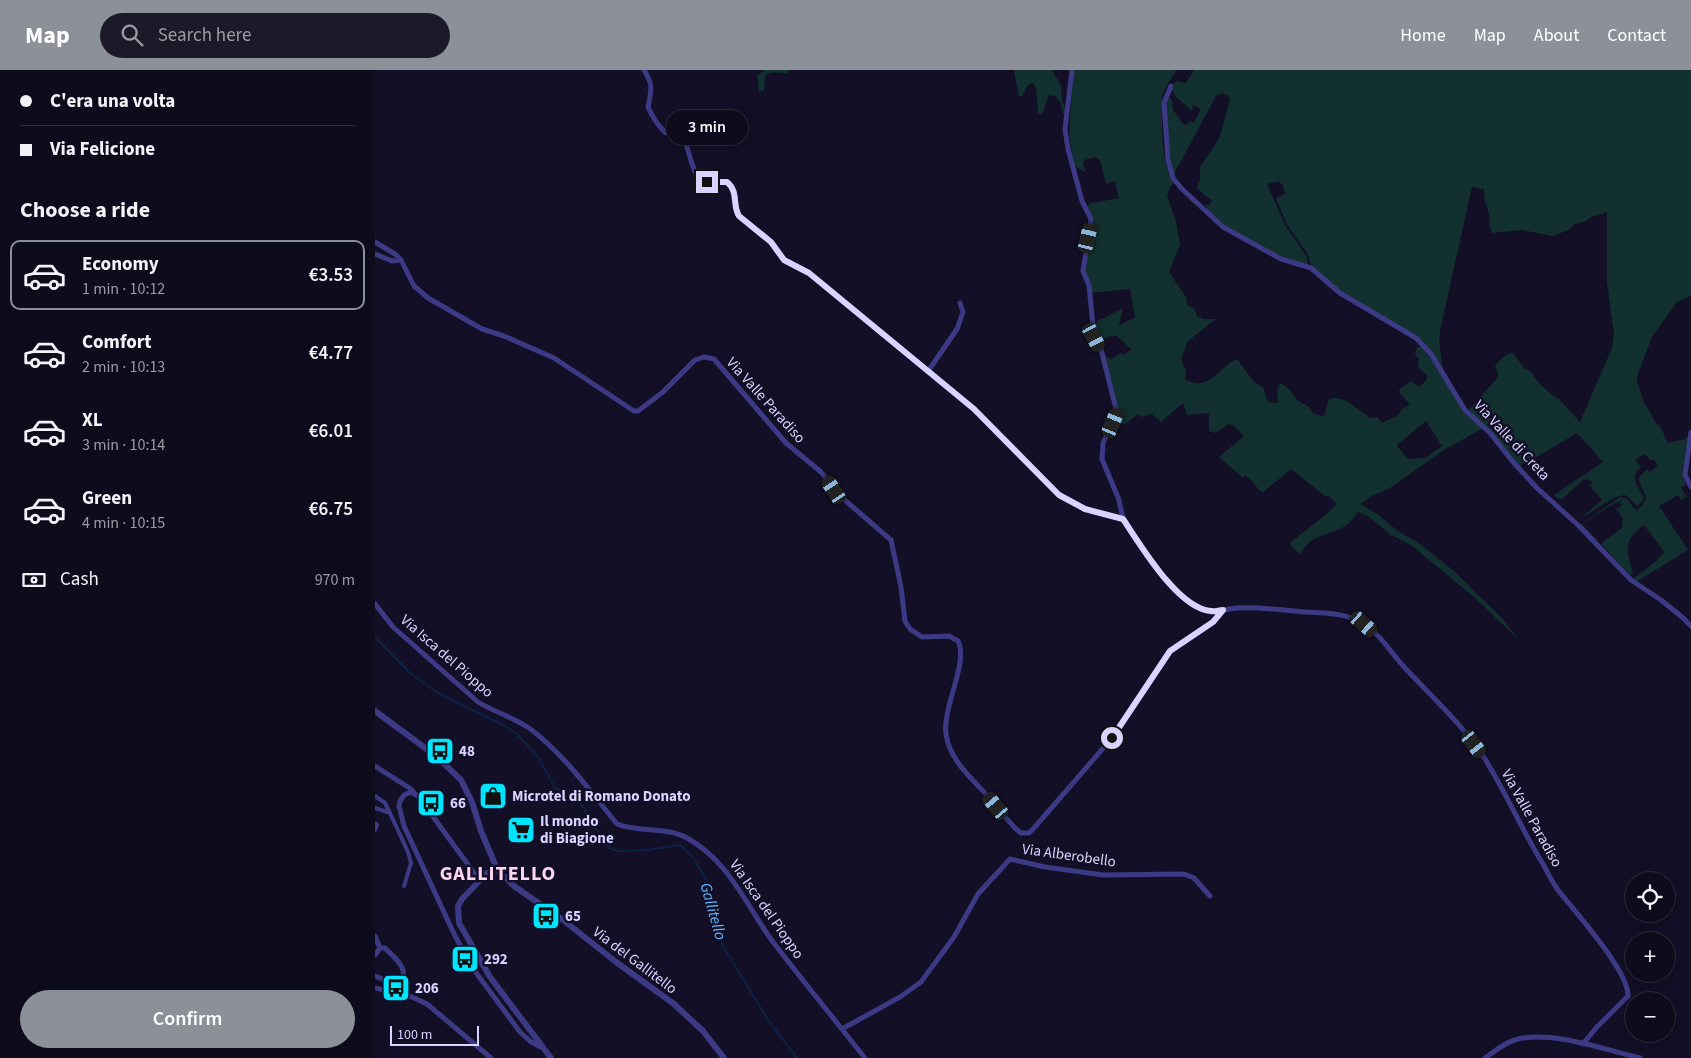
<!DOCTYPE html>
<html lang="en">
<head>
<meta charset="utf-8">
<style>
  body { margin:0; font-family:"Source Sans 3",sans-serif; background:#1c1929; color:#f1f3f6; height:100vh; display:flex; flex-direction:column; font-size:19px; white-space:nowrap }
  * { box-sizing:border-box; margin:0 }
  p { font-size:16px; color:#9b9ba3 }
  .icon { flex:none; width:28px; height:28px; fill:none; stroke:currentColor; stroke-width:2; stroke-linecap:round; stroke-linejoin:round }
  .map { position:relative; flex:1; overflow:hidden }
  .sheet { display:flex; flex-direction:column; background:#0e0b1c; width:375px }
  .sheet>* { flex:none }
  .banner { display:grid; align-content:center; height:110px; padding:0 20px; background:#0e0b1c }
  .buttons { position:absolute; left:1250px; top:802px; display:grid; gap:10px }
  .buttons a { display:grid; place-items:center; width:50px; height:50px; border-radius:50%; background:#0e0b1c; box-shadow:0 2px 12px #0003,0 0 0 1px #2e2b3b; font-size:25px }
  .scale { position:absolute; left:15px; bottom:12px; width:89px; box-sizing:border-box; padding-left:5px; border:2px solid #d9d4ff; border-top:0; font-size:14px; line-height:18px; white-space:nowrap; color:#d9d4ff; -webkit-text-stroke:4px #130f26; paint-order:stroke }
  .end { position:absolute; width:22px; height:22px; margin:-11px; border:6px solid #d9d4ff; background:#111; box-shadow:0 0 0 2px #111 }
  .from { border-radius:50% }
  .bubble { position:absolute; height:35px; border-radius:18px; background:#0e0b1c; box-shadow:0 2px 12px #0003,0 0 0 1px #2e2b3b; font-size:16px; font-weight:600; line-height:35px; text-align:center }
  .car { position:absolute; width:15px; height:30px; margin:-15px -8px; border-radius:6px; box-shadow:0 0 4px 1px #0007; background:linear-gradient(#222 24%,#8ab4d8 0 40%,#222 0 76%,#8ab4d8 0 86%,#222 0) }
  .banner b { display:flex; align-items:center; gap:18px; height:48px; font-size:19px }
  .banner b+b { border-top:1px solid #2e2b3b }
  .banner i { width:12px; height:12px; background:#f1f3f6 }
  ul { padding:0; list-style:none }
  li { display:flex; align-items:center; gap:15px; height:70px; margin:0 10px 8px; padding:0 10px; border:2px solid transparent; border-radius:10px }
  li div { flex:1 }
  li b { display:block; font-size:19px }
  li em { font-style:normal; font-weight:600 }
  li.selected { border-color:#8c9099 }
  li>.icon { width:45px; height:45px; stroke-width:1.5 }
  h2 { padding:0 20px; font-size:22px; line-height:60px }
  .pay { display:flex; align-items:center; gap:12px; height:55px; padding:0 20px; font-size:19px }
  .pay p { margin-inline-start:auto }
  .cta { display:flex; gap:10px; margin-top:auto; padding:10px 20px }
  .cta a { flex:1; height:58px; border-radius:30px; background:#8c9099; color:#fff; font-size:20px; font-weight:600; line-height:58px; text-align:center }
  header { display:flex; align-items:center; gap:30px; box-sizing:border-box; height:70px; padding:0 25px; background:#8c9099; color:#fff }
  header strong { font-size:24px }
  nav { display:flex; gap:28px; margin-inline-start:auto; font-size:18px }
  .search { width:350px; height:45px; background:#1c1929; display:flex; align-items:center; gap:12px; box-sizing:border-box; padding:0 18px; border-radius:28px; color:#9b9ba3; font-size:19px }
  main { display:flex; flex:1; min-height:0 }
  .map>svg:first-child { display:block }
  .green { fill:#12302f; fill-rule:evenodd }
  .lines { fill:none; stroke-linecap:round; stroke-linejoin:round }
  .stream { stroke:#0c2248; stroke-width:2 }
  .pedestrian { stroke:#3d3a85; stroke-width:4 }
  .minor { stroke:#3d3a85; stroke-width:5 }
  .tertiary { stroke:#3d3a85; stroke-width:6 }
  .route { stroke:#d9d4ff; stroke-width:6 }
  .labels { text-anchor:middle; stroke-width:5; stroke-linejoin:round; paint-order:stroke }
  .street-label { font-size:15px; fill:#d9d4ff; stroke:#130f26 }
  .poi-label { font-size:15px; font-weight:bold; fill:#d9d4ff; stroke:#130f26; text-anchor:start }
  .water-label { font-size:16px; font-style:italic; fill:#62b6ff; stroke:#130f26 }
  .district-label { font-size:20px; font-weight:bold; letter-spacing:1px; fill:#ffd6f0; stroke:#130f26 }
</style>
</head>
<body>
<header>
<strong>Map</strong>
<div class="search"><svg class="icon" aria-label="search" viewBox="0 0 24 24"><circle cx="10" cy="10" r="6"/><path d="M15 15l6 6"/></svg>Search here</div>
<nav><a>Home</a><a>Map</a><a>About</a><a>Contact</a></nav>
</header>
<main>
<section class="sheet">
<div class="banner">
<b><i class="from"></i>C'era una volta</b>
<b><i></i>Via Felicione</b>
</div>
<h2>Choose a ride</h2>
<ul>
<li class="selected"><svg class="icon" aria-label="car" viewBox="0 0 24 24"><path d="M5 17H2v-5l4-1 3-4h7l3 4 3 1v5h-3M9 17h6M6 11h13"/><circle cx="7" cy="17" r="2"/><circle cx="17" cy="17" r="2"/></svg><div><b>Economy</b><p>1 min · 10:12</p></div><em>€3.53</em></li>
<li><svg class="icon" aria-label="car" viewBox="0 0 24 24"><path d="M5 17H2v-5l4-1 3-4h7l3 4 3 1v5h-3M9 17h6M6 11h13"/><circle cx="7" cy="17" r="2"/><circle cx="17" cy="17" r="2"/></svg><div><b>Comfort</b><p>2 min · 10:13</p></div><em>€4.77</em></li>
<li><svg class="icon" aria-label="car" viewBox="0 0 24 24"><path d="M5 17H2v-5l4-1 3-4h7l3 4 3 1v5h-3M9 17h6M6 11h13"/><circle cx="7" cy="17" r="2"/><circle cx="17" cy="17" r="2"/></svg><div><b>XL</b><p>3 min · 10:14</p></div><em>€6.01</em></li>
<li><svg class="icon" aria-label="car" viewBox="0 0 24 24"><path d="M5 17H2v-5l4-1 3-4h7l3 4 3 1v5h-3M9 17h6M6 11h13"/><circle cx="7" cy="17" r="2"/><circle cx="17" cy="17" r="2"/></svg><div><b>Green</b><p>4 min · 10:15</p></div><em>€6.75</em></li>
</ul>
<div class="pay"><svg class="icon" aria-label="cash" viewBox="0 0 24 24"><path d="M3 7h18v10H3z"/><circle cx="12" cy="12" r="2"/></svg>Cash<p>970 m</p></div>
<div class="cta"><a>Confirm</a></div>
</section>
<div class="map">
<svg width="1316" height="988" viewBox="0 0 1316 988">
  <rect width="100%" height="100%" fill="#130f26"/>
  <path class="green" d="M388 0H414L413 3C406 4 399 0 392 4L390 8 389 21 384 22 382 6 389 1Z
    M639 0H677L686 16 687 31 692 42 690 50 685 32 680 26 674 25 668 42 665 44 663 43 661 18 658 13 653 15 647 26 644 27Z
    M698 0H801L789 21 787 28C787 52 785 93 799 113L795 117 792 125 801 151 805 175 794 202 811 227 812 235 820 239 822 246 829 249H841L813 271 806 289 811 301 810 309C834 324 844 296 862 289L879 312 889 318C891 327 890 334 903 333L902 319 906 313 916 321 922 330 934 337 938 343 946 346 950 345 953 330C967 322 982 340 993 346L994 348 1002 347 1007 353 1022 346 1028 338 1035 335 1024 322 1025 319 1036 311 1045 317 1052 309V305L1043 297 1044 289 1040 285 1042 277H1047L1062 297 1089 342 1108 358 1066 382 1015 418 997 426 985 434 1002 444 1024 462 1041 471 1079 501 1126 547 1144 570 1099 527 1036 475 1016 465 993 446 983 442C970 462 958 460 939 469 933 472 929 479 925 484 922 480 915 479 916 472L954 442 961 434 954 426H950L916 399 887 423 871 405 868 408 844 387 869 366 858 355 854 354 841 363 834 361V343L812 345 808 333 786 352 777 344 767 347 763 344 749 355 748 353 736 363 741 346 726 281 735 290 746 283 749 285 756 279 742 266C733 266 728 268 724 277L721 252 748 238 744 256 760 247 755 219 715 223 710 199 716 163 711 137 717 133 744 128 740 111 731 114 725 90 720 87 709 90 708 94 711 103 699 95 694 66ZM1051 351 1067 376 1050 388 1033 389 1022 376 1023 374Z
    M819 0H1316V226L1302 232 1277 267 1262 306V311L1269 332 1282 355 1284 354 1293 373 1311 369 1312 366 1315 368 1307 404 1312 417 1311 415 1306 417 1310 425 1313 426 1306 430 1303 425 1284 436 1313 480 1261 512 1258 509 1283 490 1282 488 1290 483 1269 455C1248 470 1251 481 1258 503L1255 505 1227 475 1228 472 1247 458 1248 448 1241 440 1247 435 1245 432 1249 429 1235 436 1207 454 1223 471 1222 472 1205 455 1245 427 1252 429 1261 441 1267 436 1271 428 1263 408 1272 399 1275 402 1283 395 1279 390H1275L1270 384 1260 390 1266 397C1254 408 1263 416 1269 428L1267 432 1262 436 1252 426 1249 425 1240 427 1205 449 1227 430 1215 416 1218 412 1212 409 1208 410 1187 429 1182 428 1179 425 1228 392 1202 363 1155 391 1148 392 1146 397 1093 341 1123 307V303L1120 296C1123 291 1131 283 1138 283L1149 298 1155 301 1164 313 1178 326 1184 329 1205 352 1237 278 1239 264 1232 213V142L1216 147 1211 151 1200 154 1193 160 1178 166 1147 160 1117 163C1114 157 1115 152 1114 145 1112 135 1109 132 1109 119L1097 117 1066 256 1064 268 1068 302 1049 276 970 225 938 200 932 183 911 153 901 128 910 124 907 114H905L904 111 892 114 910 155 932 187 933 197 905 189 850 157 832 142V137L828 133 832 135 835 134 837 130 829 125 822 117 825 110V97L844 69 855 30 853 26 847 23 841 26 799 104H796L794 95 791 24 797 30 798 40 810 56 815 51 819 53 826 39 819 35 816 41H814L815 39 801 27 796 18 801 11 811 13Z"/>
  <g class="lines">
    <path class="stream" d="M0 567 35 603 63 623 126 654 142 664 163 687 180 718 201 726 231 774 236 779 244 781 272 780 305 775 317 786 331 809 341 855 348 876 393 950 422 988"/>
    <path class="pedestrian" d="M0 726 10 733 15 743 0 738
      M15 743 33 782 36 793 29 816
      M0 753 2 755 0 760"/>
    <path class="minor" d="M269 0C279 16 276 20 273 37 277 46 283 56 291 63H306C315 77 314 96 325 110L332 112H353C364 122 357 135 364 146L396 172 409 190 434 203 599 339 685 425 709 439 748 449C767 477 798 533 833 541 843 543 853 538 863 538 885 537 909 540 931 542 950 543 973 543 989 554 1006 565 1017 584 1030 598 1057 627 1088 655 1110 689 1131 723 1147 760 1168 794 1173 803 1177 812 1183 820 1200 842 1254 901 1253 926L1221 958 1208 974
      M697 0 690 59 693 79 707 131 716 149 708 201 714 215 719 267 726 279 742 343 728 373 727 389 744 430 748 449
      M796 16 789 33 793 90 798 108 807 119 848 157 906 189 936 198 965 223 1041 268 1056 284 1090 340 1116 364 1138 392 1162 418 1204 456 1256 510 1286 530 1307 547 1316 556
      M0 172 20 184 26 190 39 216 53 228 107 259 129 266 179 288 259 341H263L288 322 320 290 329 287 339 289 411 373 446 402 465 426 516 470 526 517 530 551 535 559 547 567 574 566 583 571C594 592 567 638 571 664 574 688 594 706 610 723 620 735 630 747 640 758L646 763H654L659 758 737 668 795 581 838 552 847 541
      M0 184 17 191 26 190
      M554 300 582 259 588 242 585 233
      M1316 362 1310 405 1316 417
      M0 534 18 557 103 632C119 642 138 647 154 658 189 684 215 721 242 754 264 763 291 756 312 768 354 791 371 835 398 872 428 911 459 949 490 988
      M0 696 36 719 40 724
      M105 811 43 726 36 722 29 725 25 731 24 736 29 756 80 866 102 904 145 962 156 972 168 978
      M0 866 5 878
      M0 885 5 878H10C28 896 34 899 23 924
      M0 906 26 916
      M0 918 37 927 52 934 116 988
      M467 959 525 927 546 912 579 867 603 824 635 789 670 797 728 805 809 804 819 808 835 826
      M1110 988C1120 981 1129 973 1140 970 1173 959 1231 980 1265 988"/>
    <path class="tertiary" d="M0 641 61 686 86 710 97 732 106 761 122 799 139 816 188 850 241 892 299 934 328 961 349 988
      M122 799 112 803 87 829 83 836 84 853 115 907 176 988"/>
  </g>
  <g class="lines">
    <path class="route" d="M332 112H352C364 122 357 135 364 146L396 172 409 190 434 203 599 339 684 425 710 439 748 449C765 474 803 539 836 541 840 542 844 540 848 540L838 552 795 581 737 668"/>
  </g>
  <defs>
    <symbol id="bus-square" viewBox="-11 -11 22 22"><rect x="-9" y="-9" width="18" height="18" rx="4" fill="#00e5ff" stroke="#130f26"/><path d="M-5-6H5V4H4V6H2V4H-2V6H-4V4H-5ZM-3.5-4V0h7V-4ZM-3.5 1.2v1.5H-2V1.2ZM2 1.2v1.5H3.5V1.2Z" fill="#111"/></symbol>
    <symbol id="shop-square" viewBox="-11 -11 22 22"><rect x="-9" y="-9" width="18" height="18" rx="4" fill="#00e5ff" stroke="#130f26"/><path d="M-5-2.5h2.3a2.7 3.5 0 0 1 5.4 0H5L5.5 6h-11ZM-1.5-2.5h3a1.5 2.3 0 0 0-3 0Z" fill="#111"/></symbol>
    <symbol id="supermarket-square" viewBox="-11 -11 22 22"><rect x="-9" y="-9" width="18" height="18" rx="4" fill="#00e5ff" stroke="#130f26"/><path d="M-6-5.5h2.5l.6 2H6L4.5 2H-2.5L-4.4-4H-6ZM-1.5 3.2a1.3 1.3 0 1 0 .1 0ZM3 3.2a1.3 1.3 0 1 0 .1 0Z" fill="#111"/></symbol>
  </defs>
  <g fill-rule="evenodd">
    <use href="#bus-square" x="49" y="665" width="32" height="32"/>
    <use href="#shop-square" x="102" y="710" width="32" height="32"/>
    <use href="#bus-square" x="40" y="717" width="32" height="32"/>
    <use href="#supermarket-square" x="130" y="744" width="32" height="32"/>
    <use href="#bus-square" x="155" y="830" width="32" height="32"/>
    <use href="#bus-square" x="74" y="873" width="32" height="32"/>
    <use href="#bus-square" x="5" y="902" width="32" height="32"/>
  </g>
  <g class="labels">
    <g class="street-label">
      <text transform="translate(391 330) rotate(48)" y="5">Via Valle Paradiso</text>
      <text transform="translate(1137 370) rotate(47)" y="5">Via Valle di Creta</text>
      <text transform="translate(72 586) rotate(41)" y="5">Via Isca del Pioppo</text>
      <text transform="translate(1157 748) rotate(61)" y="5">Via Valle Paradiso</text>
      <text transform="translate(694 785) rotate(8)" y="5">Via Alberobello</text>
      <text transform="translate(392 839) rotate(55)" y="5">Via Isca del Pioppo</text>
      <text transform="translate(260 890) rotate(37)" y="5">Via del Gallitello</text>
    </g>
    <g class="poi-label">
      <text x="84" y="686">48</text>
      <text x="137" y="731">Microtel di Romano Donato</text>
      <text x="75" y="738">66</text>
      <text x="165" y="756">Il mondo<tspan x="165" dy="17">di Biagione</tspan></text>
      <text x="190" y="851">65</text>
      <text x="109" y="894">292</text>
      <text x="40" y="923">206</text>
    </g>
    <g class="water-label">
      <text transform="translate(339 841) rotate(74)" y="6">Gallitello</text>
    </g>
    <g class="district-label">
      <text x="123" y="810">GALLITELLO</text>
    </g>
  </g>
</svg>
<div class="buttons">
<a><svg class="icon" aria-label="locate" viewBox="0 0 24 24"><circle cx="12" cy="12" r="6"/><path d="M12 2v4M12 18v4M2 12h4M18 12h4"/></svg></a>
<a>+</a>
<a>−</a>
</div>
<div class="scale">100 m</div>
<i class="end from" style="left:737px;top:668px"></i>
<i class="end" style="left:332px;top:112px"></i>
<div class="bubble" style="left:291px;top:40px;width:82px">3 min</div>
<i class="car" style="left:713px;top:168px;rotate:13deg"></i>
<i class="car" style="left:719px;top:267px;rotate:152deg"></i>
<i class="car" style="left:738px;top:353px;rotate:23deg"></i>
<i class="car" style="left:459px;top:420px;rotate:327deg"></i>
<i class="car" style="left:989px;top:554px;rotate:131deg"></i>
<i class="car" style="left:1099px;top:674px;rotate:143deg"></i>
<i class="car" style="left:621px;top:736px;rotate:320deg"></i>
</div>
</main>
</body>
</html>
